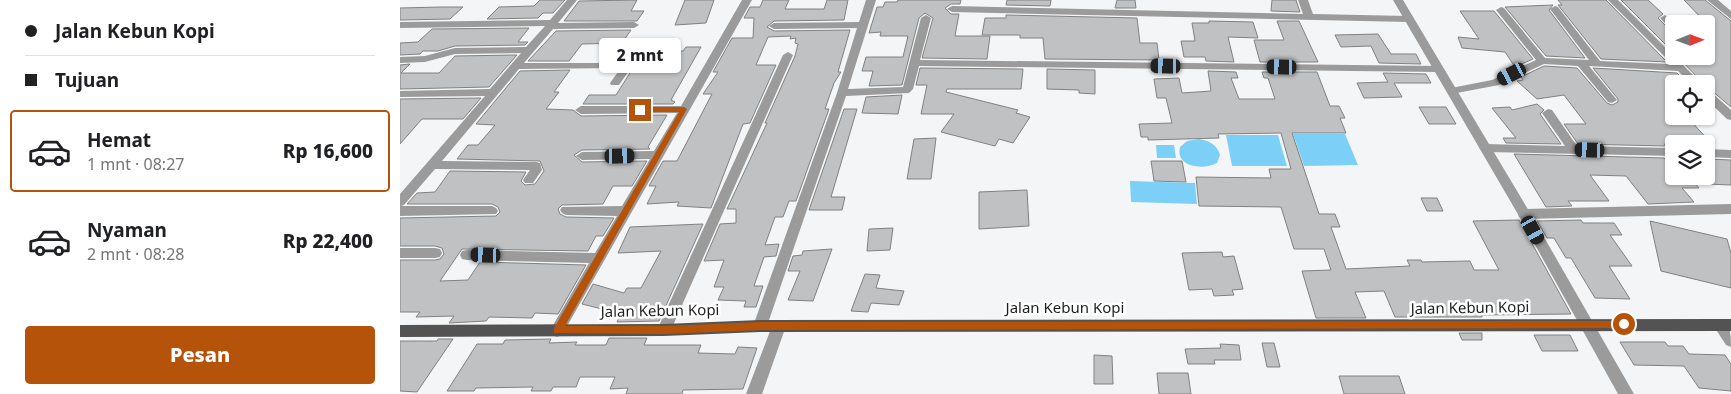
<!DOCTYPE html>
<html lang="id">
<head>
<meta charset="utf-8">
<style>
  body { margin:0; font-family:"Noto Sans",sans-serif; background:#f2f2f2; color:#202124; height:100vh; display:flex; flex-direction:column; font-size:19px; white-space:nowrap }
  * { box-sizing:border-box; margin:0 }
  p { font-size:16px; color:#757577 }
  .icon { flex:none; width:28px; height:28px; fill:none; stroke:currentColor; stroke-width:2; stroke-linecap:round; stroke-linejoin:round }
  .map { position:relative; flex:1; overflow:hidden }
  .sheet { display:flex; flex-direction:column; background:#fff; width:400px }
  .sheet>* { flex:none }
  .guide { display:grid; align-content:center; height:110px; padding:0 25px; background:#fff }
  .needle { width:32px; rotate:89deg }
  .tools { position:absolute; left:1265px; top:15px; display:grid; gap:10px }
  .tools a { display:grid; place-items:center; width:50px; height:50px; border-radius:5px; background:#fff; box-shadow:0 1px 4px #0004; font-size:25px }
  .end { position:absolute; width:22px; height:22px; margin:-11px; border:6px solid #b45309; background:#fff; box-shadow:0 0 0 2px #fff }
  .from { border-radius:50% }
  .bubble { position:absolute; height:35px; border-radius:5px; background:#fff; box-shadow:0 1px 4px #0004; font-size:16px; font-weight:800; line-height:35px; text-align:center }
  .car { position:absolute; width:15px; height:30px; margin:-15px -8px; border-radius:6px; box-shadow:0 0 4px 1px #0007; background:linear-gradient(#222 24%,#8ab4d8 0 40%,#222 0 76%,#8ab4d8 0 86%,#222 0) }
  .guide b { display:flex; align-items:center; gap:18px; height:48px; font-size:19px }
  .guide b+b { border-top:1px solid #e0e0e0 }
  .guide i { width:12px; height:12px; background:#202124 }
  ul { padding:0; list-style:none }
  li { display:flex; align-items:center; gap:15px; height:82px; margin:0 10px 8px; padding:0 15px; border:2px solid transparent; border-radius:5px }
  li div { flex:1 }
  li b { display:block; font-size:19px }
  li em { font-style:normal; font-weight:800 }
  li.on { border-color:#b45309 }
  li>.icon { width:45px; height:45px; stroke-width:1.5 }
  .button { display:flex; gap:10px; margin-top:auto; padding:10px 25px }
  .button a { flex:1; height:58px; border-radius:5px; background:#b45309; color:#fff; font-size:20px; font-weight:800; line-height:58px; text-align:center }
  main { display:flex; flex:1; min-height:0 }
  .map>svg:first-child { display:block }
  .water { fill:#7cd0f8 }
  .building { fill:#c0c1c2; stroke:#808182 }
  .lines { fill:none; stroke-linecap:round; stroke-linejoin:round }
  .minor { fill:#9c9b9b; fill-rule:evenodd }
  .tertiary { fill:#9c9b9b; fill-rule:evenodd }
  .primary { fill:#545353; fill-rule:evenodd }
  .route { fill:#b45309 }
  .labels { text-anchor:middle; stroke-width:5; stroke-linejoin:round; paint-order:stroke }
  .street-label { font-size:15px; fill:#1e1f1f; stroke:#fff }
</style>
</head>
<body>
<main>
<section class="sheet">
<div class="guide">
<b><i class="from"></i>Jalan Kebun Kopi</b>
<b><i></i>Tujuan</b>
</div>
<ul>
<li class="on"><svg class="icon" aria-label="car" viewBox="0 0 24 24"><path d="M5 17H2v-5l4-1 3-4h7l3 4 3 1v5h-3M9 17h6M6 11h13"/><circle cx="7" cy="17" r="2"/><circle cx="17" cy="17" r="2"/></svg><div><b>Hemat</b><p>1 mnt · 08:27</p></div><em>Rp 16,600</em></li>
<li><svg class="icon" aria-label="car" viewBox="0 0 24 24"><path d="M5 17H2v-5l4-1 3-4h7l3 4 3 1v5h-3M9 17h6M6 11h13"/><circle cx="7" cy="17" r="2"/><circle cx="17" cy="17" r="2"/></svg><div><b>Nyaman</b><p>2 mnt · 08:28</p></div><em>Rp 22,400</em></li>
</ul>
<div class="button"><a>Pesan</a></div>
</section>
<div class="map">
<svg width="1331" height="394" viewBox="0 0 1331 394">
  <rect width="100%" height="100%" fill="#f4f5f6"/>
  <path class="water" d="M893 134H945L958 165 904 166Z
    M826 135H878L887 166H832Z
    M799 139C809 141 817 144 820 155L817 163C804 170 775 168 780 147L787 141Z
    M756 145H774L776 158H757Z
    M730 181 795 183 797 204 731 202Z"/>
  <path class="building" d="M140 0H165L153 13H143L138 18 87 19 99 7 134 6Z
    M237 0 231 11H244L237 21H164L179 1Z
    M285 0H314L306 23 275 25Z
    M363 0H389L385 9H424L427 0H448L444 20 374 21 367 27 374 31 450 30 438 72H441L434 83 425 109H429L396 201H389L383 217H375L365 245 379 244 376 256 364 257 354 286H363L356 307H344L346 301 318 300 324 287H314L324 260 304 261 320 224 336 223V209H327L367 123H365L395 56 398 44 395 43 396 38 390 39 391 36 368 37 356 65H376L350 123 343 124 311 208 277 206 279 202 247 204 256 186H249L263 161H277L312 94H303L318 72H313L332 38H353L354 18H344L350 7H360Z
    M498 0H561L560 4H551L545 8 551 14H559L555 36H590L587 59 522 58 533 18 525 13 519 18 502 85 469 86 473 71H462L466 57H503L508 36H480L481 32 469 33 477 7H483L485 2H497Z
    M607 0H651L650 6 606 5Z
    M717 0H735L736 8H715Z
    M872 0H896L900 12 871 11Z
    M1158 0H1206L1267 62 1201 59 1158 5H1162Z
    M1221 0H1248L1263 14 1258 18 1270 30 1274 32V53Z
    M1284 0H1305L1331 21V107L1311 90 1306 88V81L1302 82 1277 56H1315L1306 48V23Z
    M1153 5 1149 10 1185 58 1146 56 1105 7Z
    M41 7H63L50 19 0 20V8Z
    M1060 11H1094L1133 59 1115 67 1105 52 1062 48 1058 37 1079 39Z
    M606 15 737 18 740 43H757L759 60 645 59 643 38H620V35H582L585 18H606Z
    M809 21 853 22 858 38 828 37 834 62 806 61 805 57H784L781 41H795L792 23H809Z
    M877 21H899L918 62H860L854 40H884Z
    M129 28 118 42H128L125 45 55 46 38 51H23L20 54 0 55V43L18 42 32 29Z
    M231 30 222 43 182 44 169 61H128L156 31Z
    M978 34 991 54H1016L1021 64 979 63 971 46 941 47 935 35Z
    M286 47H301L271 100 275 102 273 104H183L189 95H216L235 65H258L266 51H283Z
    M117 55 89 87 0 89V65L10 64 1 73H39L55 56Z
    M1144 66 1177 68 1207 103 1212 105 1218 102V99L1193 68 1277 73 1286 82H1274V116H1286L1315 147H1306V144H1264L1266 146 1178 144 1164 124H1186L1164 95 1137 99 1117 81 1123 80 1121 77Z
    M520 68 623 69 621 89H547L546 92 618 110 616 113 630 117 613 143 599 139 595 146 541 132 554 114H521L527 85H516Z
    M647 69 695 70V94L679 93V90L647 89Z
    M170 70 154 92H159L146 109 173 110 181 116 267 115 248 147 250 149 182 150 174 155 182 162 247 161 232 186H213L203 204 162 205 158 209 160 214 166 217 214 218 203 236H196L188 251 62 249 40 281 68 280 80 262 186 265 158 314 135 313 132 318 89 317 86 321 49 323 54 316 16 317 20 312H0V260H35L40 259 44 254 42 248 35 246H0V218L96 216 100 212 98 207 92 204H7L17 193 35 192 50 171 126 172 121 181 125 185 135 184 144 171 140 161 57 159 68 145H78L95 125 76 124 120 71Z
    M808 71 836 72 838 78H831L839 99H875L868 78H864L862 72H917L930 106H939L945 118H940L946 133H892L919 214H935L940 227H931L946 269 1010 266 1007 260H1021L1022 262 1070 261 1074 270H1099L1073 221 1119 220 1171 314 1082 315V317H995L984 291 955 292 966 318H916L902 271 931 270 924 249H894L881 207 799 206 796 177 871 178 869 169H891L881 133 818 134 819 138 748 140V137H741L739 124 772 123 766 98H757L754 79 779 78 782 93 811 91Z
    M983 73 1026 74 1031 83H994L1002 97 964 98 957 83 988 82Z
    M502 95 498 114 462 113 466 97Z
    M81 98 63 119H22L0 144V99Z
    M1137 104 1144 110 1140 114 1161 144 1106 143 1103 138H1116L1092 108 1110 107 1112 110Z
    M1019 107H1046L1056 124H1029Z
    M444 109H457L431 197H445L442 210H409Z
    M536 138 531 179H507L514 139Z
    M1114 154 1264 158 1274 170V176H1289L1299 188H1282L1294 202 1248 204 1226 176 1190 175 1209 201H1168L1172 206 1146 207Z
    M1306 159 1331 160V185L1306 184Z
    M751 161H782L786 182 754 181Z
    M627 190 629 226 579 229V192Z
    M1021 198H1037L1043 211H1027Z
    M1181 220 1183 223H1214L1222 235H1210L1232 266H1209L1230 299 1195 298 1171 258H1166L1154 238H1147L1137 221Z
    M1250 221 1327 239 1331 253V288L1261 271Z
    M303 224 259 321 217 322 219 318H211L214 312 182 304 193 284 224 293 227 288H241L261 251 218 253 230 227Z
    M493 228 490 250 467 251 469 229Z
    M432 249 413 301 388 300 400 271H388L393 256 402 255 403 251Z
    M822 252 823 257 834 256 843 289 832 290 834 295 814 296 812 289 789 290 782 253Z
    M465 274 480 275 476 288 504 291 499 305 471 303 468 312 451 311Z
    M1059 333H1082V340H1062Z
    M1134 335H1170L1178 351H1142Z
    M209 338H247L244 345H301L298 353 335 354 338 347 357 348 343 389 283 390 282 394H226L228 388 210 389 215 377H180L176 387H153L151 391H131L133 387 76 388 74 391H47L77 344H103L105 340 151 339 149 343 177 342 175 345H206Z
    M38 339H53L17 392 0 391V341H37Z
    M1220 342H1265L1268 346H1283L1289 354 1325 355 1331 364V391L1299 388 1284 366 1234 365Z
    M862 343H874L880 367H867Z
    M820 344 839 345 841 360H814L815 364H788L785 349 821 348Z
    M694 355 712 356 713 384H694Z
    M757 373H788L791 394H759Z
    M939 376H999L1005 394H944Z"/>
  <g class="lines">
    <path class="minor" d="M167 0H177L158 23 234 22 239 25 234 28 153 29 124 63H229L231 68 219 85H211L210 83 221 68 119 69 42 161 136 162 140 163 142 170 133 183H125L123 180 130 170 35 169 4 205 1 206H92L96 208 98 211 96 214 0 216V194L85 96 0 97V91L90 89 121 53 55 54 25 62 0 63V57L25 56 55 48 126 47 145 26 0 28V22L150 20Z
      M342 0H352L162 335 157 337 152 335 150 331 152 327 189 263 67 260 62 259 60 255 62 251 67 250 195 253 217 216 166 215 162 213 160 210 162 207 222 206 250 159 182 160 176 156 182 152 254 151 277 113 181 114 175 110 181 106H281Z
      M466 0H476L448 89 503 87 521 18 526 15 531 18 520 60 1037 66 1042 69 1037 72 519 66 513 89 509 93 446 96 367 326 365 330 360 332 355 330 353 326 437 93 457 28 374 29 369 26 374 23 459 22Z
      M898 0H908L913 14 1008 16 1013 19 1008 22 552 12 547 9 552 6 903 14Z
      M1208 0H1218L1302 84H1291L1278 71 1189 66 1217 100 1212 103 1208 102 1178 66 1144 64 1099 85 1051 94 1046 91 1051 88 1092 80 1136 60 1096 10 1101 7 1104 8 1145 58 1189 60 1150 9 1155 6 1158 7 1200 61 1272 64Z
      M1307 0H1318L1331 11V19Z
      M1265 15 1276 24H1274V30L1271 29 1260 18Z
      M388 52 393 55 271 330 269 334 264 336 259 334 257 330 383 55Z
      M1306 90 1310 91 1331 110V120L1327 119 1306 99Z
      M1148 109 1152 110 1177 146 1274 148V156L1085 152 1079 148 1085 144 1165 146 1142 113Z
      M1306 149 1331 150V158L1306 157Z
      M1331 204V214L1124 219 1119 217 1118 214 1119 211 1124 209Z
      M0 248H35L40 249 42 253 40 257 35 258H0Z
      M1320 319C1331 323 1331 336 1331 347L1326 345 1313 325 1315 321Z
      M379 320 384 322 386 326 362 394H346L372 326 374 322Z"/>
    <path class="tertiary" d="M993 0H1003L1129 211 1234 394H1218L1119 216Z"/>
    <path class="primary" d="M1331 319V331L360 332 264 336 0 337V325L264 324 360 320Z"/>
  </g>
  <path class="route" d="M284 107 287 109 165 326H264L360 322 1224 321 1228 324 1224 328 360 330 264 334 154 333V328L279 112H240L237 110 240 107Z"/>
  <g class="labels">
    <g class="street-label">
      <text x="665" y="313">Jalan Kebun Kopi</text>
      <text transform="translate(1070 308) rotate(-1)" y="5">Jalan Kebun Kopi</text>
      <text transform="translate(260 311) rotate(-1)" y="5">Jalan Kebun Kopi</text>
    </g>
  </g>
</svg>
<div class="tools">
<a><svg class="needle" viewBox="-14 -14 28 28"><path d="M0-13l5 13h-10z" fill="#e53935"/><path d="M0 13l5-13h-10z" fill="#757577"/></svg></a>
<a><svg class="icon" aria-label="locate" viewBox="0 0 24 24"><circle cx="12" cy="12" r="6"/><path d="M12 2v4M12 18v4M2 12h4M18 12h4"/></svg></a>
<a><svg class="icon" aria-label="layers" viewBox="0 0 24 24"><path d="M12 4l9 5-9 5-9-5zM3 14l9 5 9-5"/></svg></a>
</div>
<i class="end from" style="left:1224px;top:324px"></i>
<i class="end" style="left:240px;top:110px"></i>
<div class="bubble" style="left:199px;top:38px;width:82px">2 mnt</div>
<i class="car" style="left:766px;top:66px;rotate:271deg"></i>
<i class="car" style="left:882px;top:67px;rotate:271deg"></i>
<i class="car" style="left:1112px;top:74px;rotate:243deg"></i>
<i class="car" style="left:1190px;top:150px;rotate:272deg"></i>
<i class="car" style="left:220px;top:156px;rotate:89deg"></i>
<i class="car" style="left:1133px;top:230px;rotate:151deg"></i>
<i class="car" style="left:86px;top:255px;rotate:272deg"></i>
</div>
</main>
</body>
</html>
